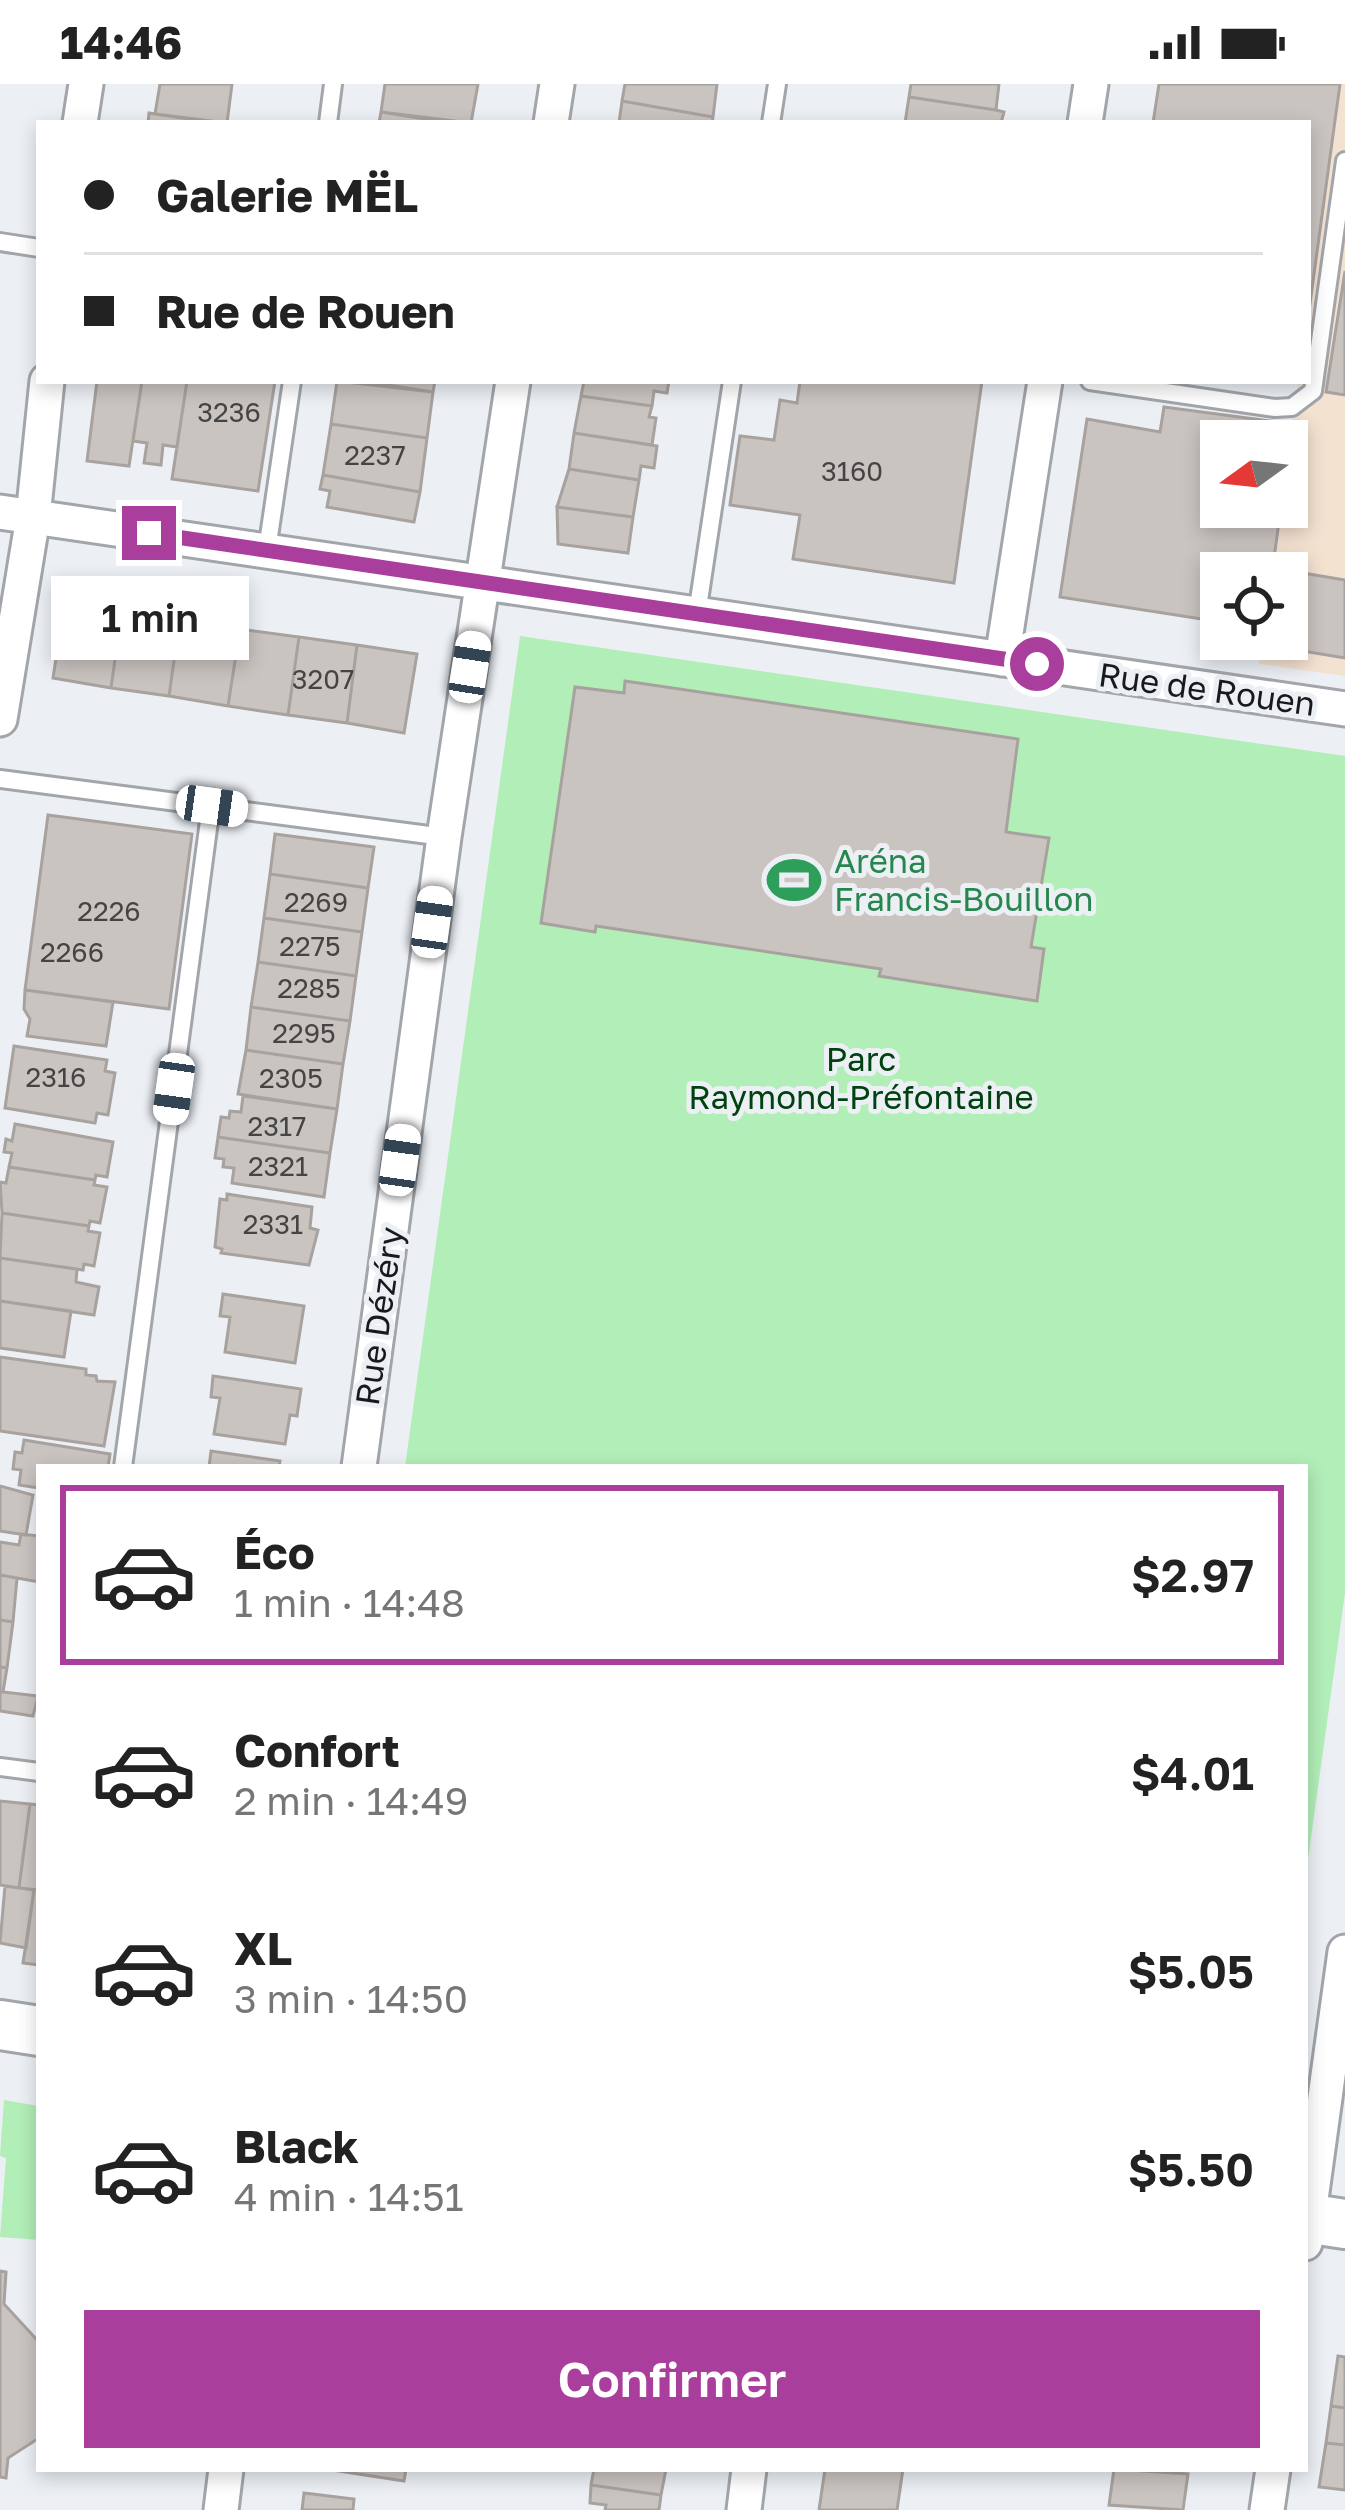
<!DOCTYPE html>
<html lang="fr">
<head>
<meta charset="utf-8">
<style>
  body { margin:0; font-family:"Golos Text",sans-serif; background:#f2f2f2; color:#222; height:100vh; display:flex; flex-direction:column; font-size:45px; white-space:nowrap }
  * { box-sizing:border-box; margin:0 }
  p { font-size:39px; color:#767676 }
  .icon { flex:none; width:66px; height:66px; fill:none; stroke:currentColor; stroke-width:2; stroke-linecap:round; stroke-linejoin:round }
  .map { position:relative; flex:1; overflow:hidden }
  .sheet { position:absolute; left:36px; top:1380px; width:1272px; height:1008px; display:flex; flex-direction:column; background:#fff; border-radius:0px; box-shadow:0 6px 18px #0003 }
  .sheet>* { flex:none }
  .banner { position:absolute; left:36px; top:36px; width:1275px; height:264px; border-radius:0px; box-shadow:0 6px 18px #0003; display:grid; align-content:center; height:264px; padding:0 48px; background:#fff }
  .needle { width:78px; rotate:255deg }
  .buttons { position:absolute; left:1200px; top:336px; display:grid; gap:24px }
  .buttons a { display:grid; place-items:center; width:108px; height:108px; border-radius:0px; background:#fff; box-shadow:0 6px 18px #0003; font-size:60px }
  .end { position:absolute; width:54px; height:54px; margin:-27px; border:15px solid #aa3e9d; background:#fff; box-shadow:0 0 0 6px #fff }
  .from { border-radius:50% }
  .bubble { position:absolute; height:84px; border-radius:0px; background:#fff; box-shadow:0 6px 18px #0003; font-size:39px; font-weight:600; line-height:84px; text-align:center }
  .car { position:absolute; width:36px; height:72px; margin:-36px -18px; border-radius:15px; box-shadow:0 0 9px 3px #0007; background:linear-gradient(#fff 24%,#345 0 40%,#fff 0 76%,#345 0 86%,#fff 0) }
  .banner b { display:flex; align-items:center; gap:42px; height:114px; font-size:45px }
  .banner b+b { border-top:3px solid #e0e0e0 }
  .banner i { width:30px; height:30px; background:#222 }
  ul { padding:21px 0 0; list-style:none }
  li { display:flex; align-items:center; gap:36px; height:180px; margin:0 24px 18px; padding:0 24px; border:6px solid transparent; border-radius:0px }
  li div { flex:1 }
  li b { display:block; font-size:45px }
  li em { font-style:normal; font-weight:600 }
  li.on { border-color:#aa3e9d }
  li>.icon { width:108px; height:108px; stroke-width:1.5 }
  .button { display:flex; gap:24px; margin-top:auto; padding:24px 48px }
  .button a { flex:1; height:138px; border-radius:0px; background:#aa3e9d; color:#fff; font-size:48px; font-weight:600; line-height:138px; text-align:center }
  .status { display:flex; justify-content:space-between; align-items:center; height:84px; padding:0 60px; background:#fff; direction:ltr }
  .status svg { height:33px; fill:currentColor }
  .map>svg:first-child { display:block }
  .industrial { fill:#f4e2d1 }
  .green { fill:#b2eeb7 }
  .building { fill:#cac4c1; stroke:#a8a29f; stroke-width:3 }
  .lines { fill:none; stroke-linecap:round; stroke-linejoin:round }
  .lane-casing { stroke:#a2a6ab; stroke-width:22 }
  .street-casing { stroke:#a2a6ab; stroke-width:39 }
  .secondary-casing { stroke:#a2a6ab; stroke-width:54 }
  .lane { stroke:#fff; stroke-width:16 }
  .street { stroke:#fff; stroke-width:33 }
  .secondary { stroke:#fff; stroke-width:48 }
  .route { stroke:#aa3e9d; stroke-width:15 }
  .labels { text-anchor:middle; stroke-width:10; stroke-linejoin:round; paint-order:stroke }
  .number-label { font-size:27px; fill:#444 }
  .street-label { font-size:33px; fill:#17191b; stroke:#ecf0f5 }
  .leisure-label { font-size:33px; fill:#27864d; stroke:#ecf0f5; text-anchor:start }
  .park-label { font-size:33px; fill:#004311; stroke:#ecf0f5 }
</style>
</head>
<body>
<div class="status"><b>14:46</b><svg viewBox="0 0 49 12"><path d="M0 12V9h3v3zM5 12V6h3v6zM10 12V3h3v9zM15 12V0h3v12zM26 1h20v11H26zM47 4h2v5h-2z"/></svg></div>
<div class="map">
<svg width="1345" height="2426" viewBox="0 0 1345 2426">
  <rect width="100%" height="100%" fill="#ecf0f5"/>
  <path class="industrial" d="M1340 0H1345V592L1259 580 1262 555H1287V489H1272L1281 423H1287V379L1298 297H1308V229Z"/>
  <path class="green" d="M520 552 1345 672V1509L1305 1797V1383H405Z
    M4 2016 39 2022V2156L0 2153 6 2074 0 2072Z"/>
  <path class="building" d="M160 0H232L227 39 155 30Z
    M385 0H478L471 39 381 28Z
    M625 0H717L713 33 622 17Z
    M911 0H999L996 26 909 13Z
    M1159 0H1340L1308 234V39H1153Z
    M909 13 996 26 1004 28 1001 39H905Z
    M622 17 713 33 712 39H619Z
    M381 28 450 39H379Z
    M149 29 155 30 217 39H148Z
    M1345 187V311L1326 308Z
    M97 297H142L129 382 87 377Z
    M142 297H187L177 363 163 361 161 381 144 379 147 359 133 357Z
    M187 297H275L258 407 172 395Z
    M337 297 433 308 427 354 331 340Z
    M362 297H435L433 308Z
    M584 297H669L667 309 654 307 652 322 581 312Z
    M800 297H982L954 499 793 475 800 431 730 421 740 352 774 356 780 316 797 319Z
    M581 312 652 322 649 333 656 334 652 361 574 349Z
    M1164 323 1293 340 1287 379V357H1221V423H1281L1272 489H1221V538L1060 513 1087 335 1160 348Z
    M331 340 427 354 420 408 323 391Z
    M574 349 657 362 654 384 641 382 639 396 569 385Z
    M569 385 639 396 633 433 557 423Z
    M323 391 420 408 414 438 327 423 330 407 320 405Z
    M557 423 633 433 628 469 558 460Z
    M1303 489 1345 496V574L1291 565Z
    M65 517 122 526 111 604 53 594Z
    M122 526 180 534 169 612 111 604Z
    M180 534 240 545 228 622 169 612Z
    M240 545 299 553 288 631 228 622Z
    M299 553 357 561 347 639 288 631Z
    M357 561 417 570 404 649 347 639Z
    M625 597 1018 655 1006 748 1049 754 1031 863 1044 865 1037 917 879 892 881 885 596 842 595 848 541 839 575 603 624 609Z
    M48 731 192 750 169 925 25 906Z
    M275 750 374 763 368 804 270 790Z
    M270 790 368 804 362 848 264 834Z
    M264 834 362 848 356 892 258 878Z
    M258 878 356 892 350 937 251 923Z
    M25 906 113 918 106 962 27 952 30 935 24 925Z
    M251 923 350 937 343 980 246 966Z
    M14 962 107 976 105 987 115 989 108 1031 97 1029 95 1039 5 1024Z
    M246 966 343 980 337 1025 238 1010Z
    M243 1012 337 1025 330 1069 218 1053 221 1033 229 1034 230 1027 241 1028Z
    M15 1040 113 1058 107 1093 96 1091 95 1096 9 1083 12 1069 4 1068 6 1055 12 1057Z
    M218 1053 330 1069 324 1113 232 1099 234 1084 223 1083 224 1075 215 1074Z
    M9 1083 95 1096 94 1101 107 1103 100 1139 90 1137 89 1142 2 1129 0 1098 6 1099Z
    M227 1110 312 1123 310 1144 318 1146 309 1181 221 1169 222 1165 215 1163 220 1115 227 1116Z
    M2 1129 89 1142 88 1147 100 1149 94 1182 84 1180 83 1186 0 1174Z
    M0 1174 77 1185 76 1198 99 1203 94 1231 0 1217Z
    M223 1210 304 1222 295 1279 225 1268 230 1233 220 1232Z
    M0 1217 71 1227 64 1273 0 1264Z
    M0 1273 86 1285V1291L96 1292 97 1297 115 1298 104 1362 0 1347Z
    M213 1292 301 1305 297 1332 290 1331 285 1360 214 1350 220 1314 211 1313Z
    M24 1356 110 1370 108 1383H39V1404L19 1401 21 1386 13 1385 15 1368 22 1369Z
    M211 1367 280 1377 279 1383H209Z
    M0 1402 33 1411 26 1451 0 1447Z
    M21 1450 39 1452V1498L0 1491V1458L19 1461Z
    M0 1491 17 1494 13 1538 0 1536Z
    M0 1536 13 1538 7 1584 0 1583Z
    M0 1583 7 1584 3 1608 38 1612 33 1632 0 1627Z
    M0 1717 30 1720 19 1804 0 1801Z
    M30 1720 39 1721V1806L19 1804Z
    M5 1802 34 1806 26 1864 0 1859Z
    M34 1806H39V1881L23 1879Z
    M0 2187 6 2188 4 2220 39 2258V2354L8 2374 6 2394 0 2393Z
    M1338 2272 1345 2273V2324L1331 2322Z
    M1331 2322 1345 2324V2361L1326 2359Z
    M1326 2359 1345 2361V2406L1319 2403Z
    M326 2385H406L404 2397Z
    M594 2385H666L661 2411 591 2401Z
    M825 2385H903L897 2426H819Z
    M1114 2385 1188 2390 1183 2426 1109 2421Z
    M591 2401 661 2411 659 2426H605L606 2421 590 2419Z
    M304 2409 354 2415 353 2426H302Z"/>
  <g class="lines">
    <defs>
      <path id="lane" d="M328 39 333 0
        M771 39 777 0
        M0 158 39 164
        M1090 297 1275 324 1292 323 1313 307 1345 77
        M267 466 292 297
        M697 530 732 297
        M0 695 444 753
        M123 1383 211 722
        M0 1683 39 1688"/>
      <path id="street" d="M80 39 86 0
        M551 39 557 0
        M1085 39 1091 0
        M0 428 1345 625
        M1002 575 1045 297
        M0 635 33 433 47 297
        M359 1383 444 753 513 297
        M1305 2159 1345 1868
        M221 2426 226 2385
        M744 2426 749 2385
        M1267 2426 1273 2385"/>
      <path id="secondary" d="M0 1941 39 1947
        M1305 2134 1345 2140"/>
    </defs>
    <use href="#lane" class="lane-casing"/>
    <use href="#street" class="street-casing"/>
    <use href="#secondary" class="secondary-casing"/>
    <use href="#lane" class="lane"/>
    <use href="#street" class="street"/>
    <use href="#secondary" class="secondary"/>
  </g>
  <g class="lines">
    <path class="route" d="M149 449 1037 580"/>
  </g>
  <defs>
    <symbol id="stadium-bare" viewBox="-9 -9 18 18"><path d="M0-5a6.5 5 0 1 0 0 10a6.5 5 0 1 0 0-10ZM-3.5-1.8h7v3.6h-7Z" fill="#2e9e5b" stroke="#ecf0f5" stroke-width="2.5" paint-order="stroke"/></symbol>
  </defs>
  <g fill-rule="evenodd">
    <use href="#stadium-bare" x="756" y="758" width="76" height="76"/>
  </g>
  <g class="labels">
    <g class="number-label">
      <text x="229" y="338">3236</text>
      <text x="375" y="381">2237</text>
      <text x="852" y="397">3160</text>
      <text x="323" y="605">3207</text>
      <text x="316" y="828">2269</text>
      <text x="109" y="837">2226</text>
      <text x="310" y="872">2275</text>
      <text x="72" y="878">2266</text>
      <text x="309" y="914">2285</text>
      <text x="304" y="959">2295</text>
      <text x="56" y="1003">2316</text>
      <text x="291" y="1004">2305</text>
      <text x="277" y="1052">2317</text>
      <text x="278" y="1092">2321</text>
      <text x="273" y="1150">2331</text>
    </g>
    <g class="street-label">
      <text transform="translate(1207 605) rotate(8)" y="12">Rue de Rouen</text>
      <text transform="translate(379 1232) rotate(-82)" y="12">Rue Dézéry</text>
    </g>
    <g class="leisure-label">
      <text x="834" y="789">Aréna<tspan x="834" dy="38">Francis-Bouillon</tspan></text>
    </g>
    <g class="park-label">
      <text x="861" y="987">Parc<tspan x="861" dy="38">Raymond-Préfontaine</tspan></text>
    </g>
  </g>
</svg>
<div class="buttons">
<a><svg class="needle" viewBox="-14 -14 28 28"><path d="M0-13l5 13h-10z" fill="#e53935"/><path d="M0 13l5-13h-10z" fill="#767676"/></svg></a>
<a><svg class="icon" aria-label="locate" viewBox="0 0 24 24"><circle cx="12" cy="12" r="6"/><path d="M12 2v4M12 18v4M2 12h4M18 12h4"/></svg></a>
</div>
<i class="end from" style="left:1037px;top:580px"></i>
<i class="end" style="left:149px;top:449px"></i>
<div class="bubble" style="left:51px;top:492px;width:198px">1 min</div>
<i class="car" style="left:470px;top:583px;rotate:9deg"></i>
<i class="car" style="left:212px;top:722px;rotate:98deg"></i>
<i class="car" style="left:432px;top:838px;rotate:8deg"></i>
<i class="car" style="left:174px;top:1005px;rotate:188deg"></i>
<i class="car" style="left:400px;top:1076px;rotate:8deg"></i>
<div class="banner">
<b><i class="from"></i>Galerie MËL</b>
<b><i></i>Rue de Rouen</b>
</div>
<section class="sheet">
<ul>
<li class="on"><svg class="icon" aria-label="car" viewBox="0 0 24 24"><path d="M5 17H2v-5l4-1 3-4h7l3 4 3 1v5h-3M9 17h6M6 11h13"/><circle cx="7" cy="17" r="2"/><circle cx="17" cy="17" r="2"/></svg><div><b>Éco</b><p>1 min · 14:48</p></div><em>$2.97</em></li>
<li><svg class="icon" aria-label="car" viewBox="0 0 24 24"><path d="M5 17H2v-5l4-1 3-4h7l3 4 3 1v5h-3M9 17h6M6 11h13"/><circle cx="7" cy="17" r="2"/><circle cx="17" cy="17" r="2"/></svg><div><b>Confort</b><p>2 min · 14:49</p></div><em>$4.01</em></li>
<li><svg class="icon" aria-label="car" viewBox="0 0 24 24"><path d="M5 17H2v-5l4-1 3-4h7l3 4 3 1v5h-3M9 17h6M6 11h13"/><circle cx="7" cy="17" r="2"/><circle cx="17" cy="17" r="2"/></svg><div><b>XL</b><p>3 min · 14:50</p></div><em>$5.05</em></li>
<li><svg class="icon" aria-label="car" viewBox="0 0 24 24"><path d="M5 17H2v-5l4-1 3-4h7l3 4 3 1v5h-3M9 17h6M6 11h13"/><circle cx="7" cy="17" r="2"/><circle cx="17" cy="17" r="2"/></svg><div><b>Black</b><p>4 min · 14:51</p></div><em>$5.50</em></li>
</ul>
<div class="button"><a>Confirmer</a></div>
</section>
</div>
</body>
</html>
